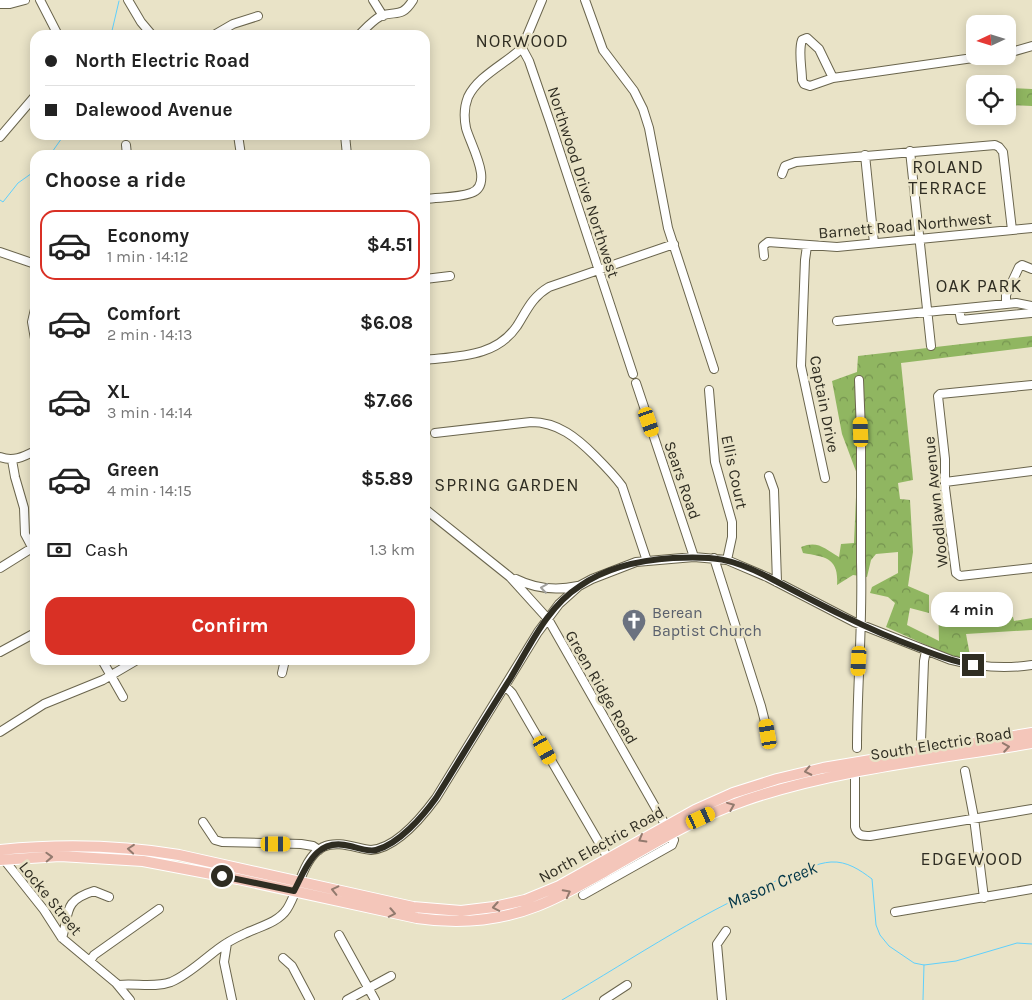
<!DOCTYPE html>
<html lang="en">
<head>
<meta charset="utf-8">
<style>
  body { margin:0; font-family:Karla,sans-serif; background:#f6f6f6; color:#222; height:100vh; display:flex; flex-direction:column; font-size:19px; white-space:nowrap }
  * { box-sizing:border-box; margin:0 }
  p { font-size:16px; color:#767676 }
  .icon { flex:none; width:28px; height:28px; fill:none; stroke:currentColor; stroke-width:2; stroke-linecap:round; stroke-linejoin:round }
  .map { position:relative; flex:1; overflow:hidden }
  .sheet { position:absolute; left:30px; top:150px; width:400px; height:515px; display:flex; flex-direction:column; background:#fff; border-radius:15px; box-shadow:0 2px 12px #0003 }
  .sheet>* { flex:none }
  .hud { position:absolute; left:30px; top:30px; width:400px; height:110px; border-radius:15px; box-shadow:0 2px 12px #0003; display:grid; align-content:center; height:110px; padding:0 15px; background:#fff }
  .needle { width:32px; rotate:266deg }
  .buttons { position:absolute; left:966px; top:15px; display:grid; gap:10px }
  .buttons a { display:grid; place-items:center; width:50px; height:50px; border-radius:10px; background:#fff; box-shadow:0 2px 12px #0003; font-size:25px }
  .end { position:absolute; width:22px; height:22px; margin:-11px; border:6px solid #2f2d22; background:#fff; box-shadow:0 0 0 2px #fff }
  .from { border-radius:50% }
  .bubble { position:absolute; height:35px; border-radius:15px; background:#fff; box-shadow:0 2px 12px #0003; font-size:16px; font-weight:700; line-height:35px; text-align:center }
  .car { position:absolute; width:15px; height:30px; margin:-15px -8px; border-radius:6px; box-shadow:0 0 4px 1px #0007; background:linear-gradient(#f5c518 24%,#345 0 40%,#f5c518 0 76%,#345 0 86%,#f5c518 0) }
  .hud b { display:flex; align-items:center; gap:18px; height:48px; font-size:19px }
  .hud b+b { border-top:1px solid #e0e0e0 }
  .hud i { width:12px; height:12px; background:#222 }
  ul { padding:0; list-style:none }
  li { display:flex; align-items:center; gap:15px; height:70px; margin:0 10px 8px; padding:0 5px; border:2px solid transparent; border-radius:15px }
  li div { flex:1 }
  li b { display:block; font-size:19px }
  li em { font-style:normal; font-weight:700 }
  li.current { border-color:#d93025 }
  li>.icon { width:45px; height:45px; stroke-width:1.5 }
  h2 { padding:0 15px; font-size:22px; line-height:60px }
  .pay { display:flex; align-items:center; gap:12px; height:55px; padding:0 15px; font-size:19px }
  .pay p { margin-inline-start:auto }
  .primary-button { display:flex; gap:10px; margin-top:auto; padding:10px 15px }
  .primary-button a { flex:1; height:58px; border-radius:15px; background:#d93025; color:#fff; font-size:20px; font-weight:700; line-height:58px; text-align:center }
  .map>svg:first-child { display:block }
  .forest { fill:url(#forest-crowns) }
  .lines { fill:none; stroke-linecap:round; stroke-linejoin:round }
  .stream { stroke:#5fd0fd; stroke-width:1 }
  .minor-casing { stroke:#6a654d; stroke-width:10 }
  .major-casing { stroke:#fff; stroke-width:12 }
  .minor { stroke:#fff; stroke-width:8 }
  .major { stroke:#f4c6ba; stroke-width:10 }
  .oneway { stroke:#a1a09c }
  .oneway2 { stroke:#927a6e }
  .route { stroke:#2f2d22; stroke-width:6 }
  .labels { text-anchor:middle; stroke-width:5; stroke-linejoin:round; paint-order:stroke }
  .street-label { font-size:16px; fill:#2f2d22; stroke:#e9e3c7 }
  .worship-label { font-size:16px; fill:#5b616d; stroke:#e9e3c7; text-anchor:start }
  .neighbourhood-label { font-size:18px; letter-spacing:1px; fill:#2f2d22; stroke:#e9e3c7 }
  .water-label { font-size:18px; font-style:italic; fill:#003547; stroke:#e9e3c7 }
</style>
</head>
<body>
<div class="map">
<svg width="1032" height="1000" viewBox="0 0 1032 1000">
  <defs>
    <pattern id="forest-crowns" width="20" height="18" patternUnits="userSpaceOnUse" patternTransform="scale(1.25)"><rect width="20" height="18" fill="#90b661"/><path d="M2 6a3 3 0 1 1 6 0M12 15a3 3 0 1 1 6 0" fill="none" stroke="#769450"/></pattern>
  </defs>
  <rect width="100%" height="100%" fill="#e9e3c7"/>
  <path class="forest" d="M1008 88 1032 89V106L1008 105Z
    M1032 336V347L901 363 913 480 898 483 900 499 910 500 913 552 908 586 929 595V613L910 608 907 625 939 641 938 600 959 594 964 621 1013 617 1014 621 1032 618V630L966 634 971 661 955 658 886 627 895 603 888 597 870 593 872 587 898 573V552L876 554 871 560 867 577 853 575 837 585C839 558 826 557 803 553L801 547C818 540 825 549 839 557L841 544 854 543 857 474 842 434 832 381 857 372 858 356Z"/>
  <g class="lines">
    <path class="stream" d="M111 35 119 1
      M50 155 64 135
      M0 200 3 202 18 183 35 171
      M562 1000C636 957 708 907 788 876 802 871 816 863 831 862 847 861 860 870 872 879L876 925 880 935 889 946 914 963 924 965 956 961 1017 943 1032 944
      M923 1000 924 965"/>
    <defs>
      <path id="minor" d="M40 0 58 35
        M128 0 141 22 152 35
        M373 0 383 16
        M542 0 522 48 529 61 550 122 633 374
        M585 0 603 50 634 91 643 109 649 128 668 228 714 369
        M0 4H10L25 0
        M214 35 233 24 258 16
        M359 35C366 28 373 20 381 16 396 10 401 19 413 0
        M807 38 819 49 833 78 810 86 804 84 802 80C802 68 798 51 802 40Z
        M1008 53 1032 46
        M833 78 987 56
        M238 135 241 155
        M345 135 347 155
        M0 137 35 96
        M126 145 127 155
        M910 151 931 346
        M865 155 874 243
        M782 174 785 166 796 162 995 145 999 147 1003 152 1012 230
        M425 199C439 197 457 198 471 193 495 185 470 144 466 128 464 118 464 107 468 97 478 76 505 64 522 48
        M807 246 805 260 801 366 825 478
        M0 252 35 264
        M764 256 763 246 768 242 837 247 1032 228
        M425 279 450 276
        M1006 304V295L1019 267 1022 265 1032 269
        M35 309 32 322 35 339
        M959 309 961 320 1031 313 1032 310
        M837 321 1016 303 1032 306
        M425 360C459 356 496 357 517 326 527 310 532 297 549 287L674 244
        M636 383 694 557
        M1032 385 940 394 938 396 945 459V488L956 573 960 576 1032 568
        M709 390 715 462 732 522V537L727 560
        M435 433 531 422C558 422 577 438 595 456 605 466 614 475 622 486L647 561
        M0 457C13 462 23 457 35 451
        M12 460 15 477 24 508 25 534 35 553
        M769 476 774 490 777 582
        M945 482 1032 471
        M425 509 510 577 548 619 674 840 672 845 583 895
        M714 558 761 706 768 734
        M0 568 32 548
        M516 579C536 589 556 591 578 586
        M0 652 35 633
        M102 660 123 697
        M282 673 285 660
        M505 686 512 693 608 858
        M0 732 44 704 103 680 137 660
        M921 741 924 661 926 651
        M857 748C857 686 863 624 861 562V432L859 380
        M855 767V827C857 836 863 836 870 836L1032 809
        M965 771 974 818 984 898
        M203 822 215 840 222 842 301 844 313 846 319 850
        M2 857 44 910 62 938 116 983 130 1000
        M895 912 1032 889
        M339 935 375 1000
        M62 938C70 913 62 901 94 891L109 897
        M227 943 224 962 232 1000
        M283 958 292 966 310 1000
        M90 961 94 955 159 909
        M118 985C135 983 155 988 171 982 188 975 203 960 218 949 226 943 235 938 244 934 258 927 278 923 287 909 298 893 303 857 323 847 338 840 355 848 371 850 396 848 422 817 436 798L538 632 559 604 579 586 592 579 636 562 694 557 727 560 767 577 854 622 951 660C978 667 1005 669 1032 665
        M347 1000 391 976
        M604 1000 627 985
        M722 1000 717 944 726 931"/>
      <path id="major" d="M0 850C59 844 120 845 179 855L413 907 461 911 494 907 525 900 559 886 695 810 733 793 777 779 823 768 1032 733
        M0 860 60 856 143 861 238 879 417 918C457 924 499 921 537 906 561 897 582 884 604 872 650 846 696 817 746 800 836 769 938 759 1032 743"/>
    </defs>
    <use href="#minor" class="minor-casing"/>
    <use href="#major" class="major-casing"/>
    <use href="#minor" class="minor"/>
    <use href="#major" class="major"/>
  </g>
  <defs><path id="oneway-chevron" d="M-2-3.5L2.5 0L-2 3.5" fill="none" stroke-width="1.6" stroke-linecap="round" stroke-linejoin="round" transform="scale(1.25)"/></defs>
  <use class="oneway" href="#oneway-chevron" transform="translate(544 588) rotate(-171)"/>
  <g class="oneway2">
    <use href="#oneway-chevron" transform="translate(1006 747) rotate(-9)"/>
    <use href="#oneway-chevron" transform="translate(808 771) rotate(168)"/>
    <use href="#oneway-chevron" transform="translate(731 806) rotate(-22)"/>
    <use href="#oneway-chevron" transform="translate(642 839) rotate(150)"/>
    <use href="#oneway-chevron" transform="translate(131 849) rotate(-175)"/>
    <use href="#oneway-chevron" transform="translate(49 857) rotate(-2)"/>
    <use href="#oneway-chevron" transform="translate(335 890) rotate(-167)"/>
    <use href="#oneway-chevron" transform="translate(567 893) rotate(-28)"/>
    <use href="#oneway-chevron" transform="translate(496 907) rotate(170)"/>
    <use href="#oneway-chevron" transform="translate(392 913) rotate(11)"/>
  </g>
  <g class="lines">
    <path class="route" d="M222 876 294 891C307 866 316 837 350 846 358 848 368 852 376 850 399 844 423 816 436 798 461 758 485 718 510 679 530 646 547 607 580 586 607 567 641 560 673 558 714 556 731 558 768 577 817 603 866 629 918 648 936 655 954 662 973 665"/>
  </g>
  <defs>
    <symbol id="church-pin" viewBox="-11 -11 22 30"><path d="M0 17L-7.5 6A9.5 9.5 0 1 1 7.5 6Z" fill="#6b7280" stroke="#e9e3c7"/><path d="M-1.2-6h2.4v3.5h3.3v2.4h-3.3V6h-2.4V-.1h-3.3v-2.4h3.3Z" fill="#fff"/></symbol>
  </defs>
  <g fill-rule="evenodd">
    <use href="#church-pin" x="620" y="607" width="28" height="38"/>
  </g>
  <g class="labels">
    <g class="street-label">
      <text transform="translate(584 182) rotate(72)" y="6">Northwood Drive Northwest</text>
      <text transform="translate(905 225) rotate(-5)" y="6">Barnett Road Northwest</text>
      <text transform="translate(825 404) rotate(79)" y="6">Captain Drive</text>
      <text transform="translate(735 472) rotate(78)" y="6">Ellis Court</text>
      <text transform="translate(683 480) rotate(71)" y="6">Sears Road</text>
      <text transform="translate(935 502) rotate(-96)" y="6">Woodlawn Avenue</text>
      <text transform="translate(602 687) rotate(60)" y="6">Green Ridge Road</text>
      <text transform="translate(941 743) rotate(-9)" y="6">South Electric Road</text>
      <text transform="translate(601 844) rotate(-29)" y="6">North Electric Road</text>
      <text transform="translate(51 898) rotate(51)" y="6">Locke Street</text>
    </g>
    <g class="worship-label">
      <text x="652" y="618">Berean<tspan x="652" dy="18">Baptist Church</tspan></text>
    </g>
    <g class="neighbourhood-label">
      <text x="522" y="47">NORWOOD</text>
      <text x="948" y="173">ROLAND<tspan x="948" dy="21">TERRACE</tspan></text>
      <text x="979" y="292">OAK PARK</text>
      <text x="507" y="491">SPRING GARDEN</text>
      <text x="972" y="865">EDGEWOOD</text>
    </g>
    <g class="water-label">
      <text transform="translate(772 885) rotate(-23)" y="6">Mason Creek</text>
    </g>
  </g>
</svg>
<div class="buttons">
<a><svg class="needle" viewBox="-14 -14 28 28"><path d="M0-13l5 13h-10z" fill="#e53935"/><path d="M0 13l5-13h-10z" fill="#767676"/></svg></a>
<a><svg class="icon" aria-label="locate" viewBox="0 0 24 24"><circle cx="12" cy="12" r="6"/><path d="M12 2v4M12 18v4M2 12h4M18 12h4"/></svg></a>
</div>
<i class="end from" style="left:222px;top:876px"></i>
<i class="end" style="left:973px;top:665px"></i>
<div class="bubble" style="left:931px;top:592px;width:82px">4 min</div>
<i class="car" style="left:649px;top:422px;rotate:161deg"></i>
<i class="car" style="left:861px;top:432px;rotate:358deg"></i>
<i class="car" style="left:859px;top:661px;rotate:183deg"></i>
<i class="car" style="left:768px;top:734px;rotate:350deg"></i>
<i class="car" style="left:545px;top:750px;rotate:151deg"></i>
<i class="car" style="left:701px;top:818px;rotate:65deg"></i>
<i class="car" style="left:276px;top:844px;rotate:90deg"></i>
<div class="hud">
<b><i class="from"></i>North Electric Road</b>
<b><i></i>Dalewood Avenue</b>
</div>
<section class="sheet">
<h2>Choose a ride</h2>
<ul>
<li class="current"><svg class="icon" aria-label="car" viewBox="0 0 24 24"><path d="M5 17H2v-5l4-1 3-4h7l3 4 3 1v5h-3M9 17h6M6 11h13"/><circle cx="7" cy="17" r="2"/><circle cx="17" cy="17" r="2"/></svg><div><b>Economy</b><p>1 min · 14:12</p></div><em>$4.51</em></li>
<li><svg class="icon" aria-label="car" viewBox="0 0 24 24"><path d="M5 17H2v-5l4-1 3-4h7l3 4 3 1v5h-3M9 17h6M6 11h13"/><circle cx="7" cy="17" r="2"/><circle cx="17" cy="17" r="2"/></svg><div><b>Comfort</b><p>2 min · 14:13</p></div><em>$6.08</em></li>
<li><svg class="icon" aria-label="car" viewBox="0 0 24 24"><path d="M5 17H2v-5l4-1 3-4h7l3 4 3 1v5h-3M9 17h6M6 11h13"/><circle cx="7" cy="17" r="2"/><circle cx="17" cy="17" r="2"/></svg><div><b>XL</b><p>3 min · 14:14</p></div><em>$7.66</em></li>
<li><svg class="icon" aria-label="car" viewBox="0 0 24 24"><path d="M5 17H2v-5l4-1 3-4h7l3 4 3 1v5h-3M9 17h6M6 11h13"/><circle cx="7" cy="17" r="2"/><circle cx="17" cy="17" r="2"/></svg><div><b>Green</b><p>4 min · 14:15</p></div><em>$5.89</em></li>
</ul>
<div class="pay"><svg class="icon" aria-label="cash" viewBox="0 0 24 24"><path d="M3 7h18v10H3z"/><circle cx="12" cy="12" r="2"/></svg>Cash<p>1.3 km</p></div>
<div class="primary-button"><a>Confirm</a></div>
</section>
</div>
</body>
</html>
